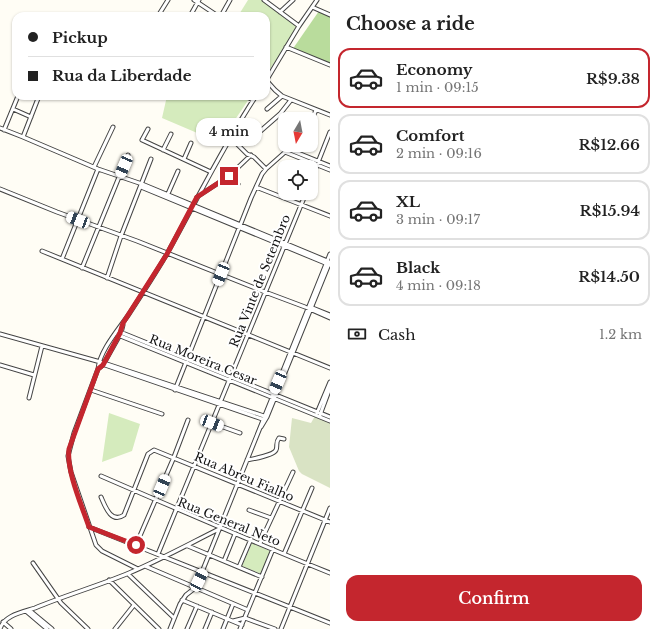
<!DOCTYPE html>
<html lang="en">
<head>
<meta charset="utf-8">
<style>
  body { margin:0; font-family:"Libre Baskerville",serif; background:#f2f2f2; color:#222; height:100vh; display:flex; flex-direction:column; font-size:15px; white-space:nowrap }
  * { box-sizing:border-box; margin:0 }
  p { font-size:13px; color:#767676 }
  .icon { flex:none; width:22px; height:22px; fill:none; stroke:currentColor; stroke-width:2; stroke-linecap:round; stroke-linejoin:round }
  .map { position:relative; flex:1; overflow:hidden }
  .drawer { display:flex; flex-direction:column; background:#fff; width:328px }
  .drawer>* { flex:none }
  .guide { position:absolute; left:12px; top:12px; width:258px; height:88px; border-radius:12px; box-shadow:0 1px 3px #0004; display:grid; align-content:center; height:88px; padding:0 16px; background:#fff }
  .needle { width:26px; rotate:190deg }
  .fabs { position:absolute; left:278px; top:112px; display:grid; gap:8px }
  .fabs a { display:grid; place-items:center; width:40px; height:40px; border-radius:8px; background:#fff; box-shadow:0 1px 3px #0004; font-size:20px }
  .end { position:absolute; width:18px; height:18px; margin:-9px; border:5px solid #c4262e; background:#fff; box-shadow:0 0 0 2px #fff }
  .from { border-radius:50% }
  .bubble { position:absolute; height:28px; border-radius:12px; background:#fff; box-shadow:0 1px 3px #0004; font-size:13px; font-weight:600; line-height:28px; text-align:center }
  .car { position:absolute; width:12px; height:24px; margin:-12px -6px; border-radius:5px; box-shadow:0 0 3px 1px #0007; background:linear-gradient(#fff 24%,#345 0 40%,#fff 0 76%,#345 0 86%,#fff 0) }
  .guide b { display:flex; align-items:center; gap:14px; height:38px; font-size:15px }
  .guide b+b { border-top:1px solid #e0e0e0 }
  .guide i { width:10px; height:10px; background:#222 }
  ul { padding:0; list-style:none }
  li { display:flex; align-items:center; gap:12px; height:60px; margin:0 8px 6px; padding:0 8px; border:2px solid #e0e0e0; border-radius:12px }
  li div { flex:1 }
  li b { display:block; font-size:15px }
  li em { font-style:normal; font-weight:600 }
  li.selected { border-color:#c4262e }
  li>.icon { width:36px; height:36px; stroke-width:1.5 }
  h2 { padding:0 16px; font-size:18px; line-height:48px }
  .pay { display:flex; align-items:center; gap:10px; height:44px; padding:0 16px; font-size:15px }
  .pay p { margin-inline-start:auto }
  .action { display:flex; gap:8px; margin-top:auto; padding:8px 16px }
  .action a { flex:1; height:46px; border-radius:12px; background:#c4262e; color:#fff; font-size:16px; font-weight:600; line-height:46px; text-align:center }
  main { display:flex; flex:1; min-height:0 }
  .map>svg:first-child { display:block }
  .green { fill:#d5ebbd }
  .forest { fill:#b9dc9c }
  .cemetery { fill:#d9e3c4 }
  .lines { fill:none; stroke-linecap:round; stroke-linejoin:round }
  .minor-casing { stroke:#444; stroke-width:5 }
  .minor { stroke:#fff; stroke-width:3 }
  .route { stroke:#c4262e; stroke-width:5 }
  .labels { text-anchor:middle; stroke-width:4; stroke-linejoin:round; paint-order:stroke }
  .street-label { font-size:12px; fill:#111; stroke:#fff }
</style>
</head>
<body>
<main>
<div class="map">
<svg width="330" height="629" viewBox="0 0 330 629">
  <rect width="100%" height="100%" fill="#fffdf5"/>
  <path class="green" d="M248 0H264L299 26 266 75V16H238Z
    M167 96H251L222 139 216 141 162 118Z
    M109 413 140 424 132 451 102 462Z
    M252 543 270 551 261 574 242 566Z"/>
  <path class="forest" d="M319 11 330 15V65L292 50Z"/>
  <path class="cemetery" d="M315 416 330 422V488L302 474 299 471 289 447 292 418 311 423Z"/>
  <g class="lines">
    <defs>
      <path id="minor" d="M194 0 218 16
        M264 0 299 26
        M312 7 330 15
        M280 12 293 0
        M158 16 168 0
        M190 16 199 0
        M221 16 230 0
        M286 47 330 65
        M266 80 275 90 282 96 330 115
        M266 81 299 26 317 0
        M245 96 253 100
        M13 109 31 117
        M267 109 282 96
        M311 122 316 110
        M0 128 23 137 98 169 142 184 330 262
        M148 129 142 140 211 172
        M4 130 18 96
        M256 135 280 114 291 100
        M23 137 39 96
        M231 138 247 154 254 157 266 169
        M288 149 330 166
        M163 150 171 134
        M285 152 330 170
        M184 159 191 143
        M94 167 113 127
        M229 176 238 184
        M311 180 330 132
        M141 187 330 265
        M256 187 330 216
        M0 189 57 212 137 241 265 292 305 307 330 318
        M167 196 178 171
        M197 197 229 176 251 155
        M42 251 330 368
        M62 259 98 169
        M82 268 128 155
        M107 278 121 236 151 159
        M310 307 330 315
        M123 325 121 333 103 365 98 369 74 433 68 456 71 472 96 545 102 551 138 569
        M120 332 330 417
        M0 334 104 363 267 417
        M118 335 330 421
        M102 364 265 420
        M0 365 34 375
        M98 369C100 350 119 329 129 314 142 294 156 273 168 252 197 200 223 146 256 96
        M91 390 162 414
        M175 390 251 198 262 174 266 169 293 145
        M29 398 42 346
        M317 413 330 382
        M320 415 330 388
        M212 423 240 433
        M261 427 267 417 329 264
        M247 460C253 459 274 455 276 450 278 446 275 443 279 438L284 439
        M101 476C177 509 253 542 330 573
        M101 497C105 506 111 524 124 515L148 454 154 450 330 522
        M249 510 271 518
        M89 527 330 623
        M260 543 293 472
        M136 545 174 457 188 420
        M188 546 262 577
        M158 554 306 193
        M284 554 312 488
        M224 561 235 534
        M33 563 61 603 88 629
        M145 566 248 610
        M239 567 251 539
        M128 574 173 617
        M109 580 159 629
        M182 600 242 625
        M29 610 52 629
        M26 611 47 629
        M233 621 245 618 275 629
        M3 622 11 629
        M0 629C4 615 23 612 35 608 66 595 98 586 129 573 160 560 189 544 219 529
        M115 629 134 605
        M170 629 180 604 186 595 195 588 202 572 330 254
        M187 629 197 606
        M205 629 212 612
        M223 629 233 604
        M240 629 273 549
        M281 629 330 508"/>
    </defs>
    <use href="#minor" class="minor-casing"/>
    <use href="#minor" class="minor"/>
  </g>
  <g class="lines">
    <path class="route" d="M136 545 89 527C82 506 66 470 69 449L98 369 103 365 120 333 123 323 167 254 197 197 229 176"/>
  </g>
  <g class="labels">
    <g class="street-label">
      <text transform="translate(260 281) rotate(-68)" y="4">Rua Vinte de Setembro</text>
      <text transform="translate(203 360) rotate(22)" y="4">Rua Moreira Cesar</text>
      <text transform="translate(244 477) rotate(23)" y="4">Rua Abreu Fialho</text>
      <text transform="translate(229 522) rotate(22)" y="4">Rua General Neto</text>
    </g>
  </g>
</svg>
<div class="fabs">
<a><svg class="needle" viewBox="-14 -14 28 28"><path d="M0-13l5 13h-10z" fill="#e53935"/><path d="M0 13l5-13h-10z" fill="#767676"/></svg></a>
<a><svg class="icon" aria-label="locate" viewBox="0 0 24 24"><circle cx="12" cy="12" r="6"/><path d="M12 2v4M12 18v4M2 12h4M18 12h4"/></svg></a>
</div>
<i class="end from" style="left:136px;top:545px"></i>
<i class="end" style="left:229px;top:176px"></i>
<div class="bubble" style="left:196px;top:118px;width:66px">4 min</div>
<i class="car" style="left:124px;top:166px;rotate:203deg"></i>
<i class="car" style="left:78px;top:220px;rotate:291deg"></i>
<i class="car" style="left:221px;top:274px;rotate:202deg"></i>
<i class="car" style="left:278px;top:382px;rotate:203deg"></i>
<i class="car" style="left:212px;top:423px;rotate:111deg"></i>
<i class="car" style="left:162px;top:486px;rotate:23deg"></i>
<i class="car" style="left:199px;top:580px;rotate:26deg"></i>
<div class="guide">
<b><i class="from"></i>Pickup</b>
<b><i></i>Rua da Liberdade</b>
</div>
</div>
<section class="drawer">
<h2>Choose a ride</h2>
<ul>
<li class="selected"><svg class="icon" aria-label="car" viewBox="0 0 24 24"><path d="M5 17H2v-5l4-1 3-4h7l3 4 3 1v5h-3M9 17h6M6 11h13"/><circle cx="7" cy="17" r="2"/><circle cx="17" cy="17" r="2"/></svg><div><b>Economy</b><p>1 min · 09:15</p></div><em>R$9.38</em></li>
<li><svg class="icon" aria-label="car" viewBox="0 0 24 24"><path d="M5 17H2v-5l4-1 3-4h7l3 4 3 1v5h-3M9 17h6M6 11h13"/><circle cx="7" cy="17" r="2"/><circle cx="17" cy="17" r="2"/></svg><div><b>Comfort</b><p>2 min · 09:16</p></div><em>R$12.66</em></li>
<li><svg class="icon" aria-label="car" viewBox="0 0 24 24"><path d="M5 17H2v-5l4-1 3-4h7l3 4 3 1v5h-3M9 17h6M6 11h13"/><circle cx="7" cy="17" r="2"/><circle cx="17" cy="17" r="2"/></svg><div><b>XL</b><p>3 min · 09:17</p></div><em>R$15.94</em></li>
<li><svg class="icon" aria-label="car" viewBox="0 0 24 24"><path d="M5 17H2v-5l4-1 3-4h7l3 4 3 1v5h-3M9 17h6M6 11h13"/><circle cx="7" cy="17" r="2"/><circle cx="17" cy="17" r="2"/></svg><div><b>Black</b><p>4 min · 09:18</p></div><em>R$14.50</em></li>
</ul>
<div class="pay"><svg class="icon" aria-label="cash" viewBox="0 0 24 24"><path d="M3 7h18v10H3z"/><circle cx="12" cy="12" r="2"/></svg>Cash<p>1.2 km</p></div>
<div class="action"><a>Confirm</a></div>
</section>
</main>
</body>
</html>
